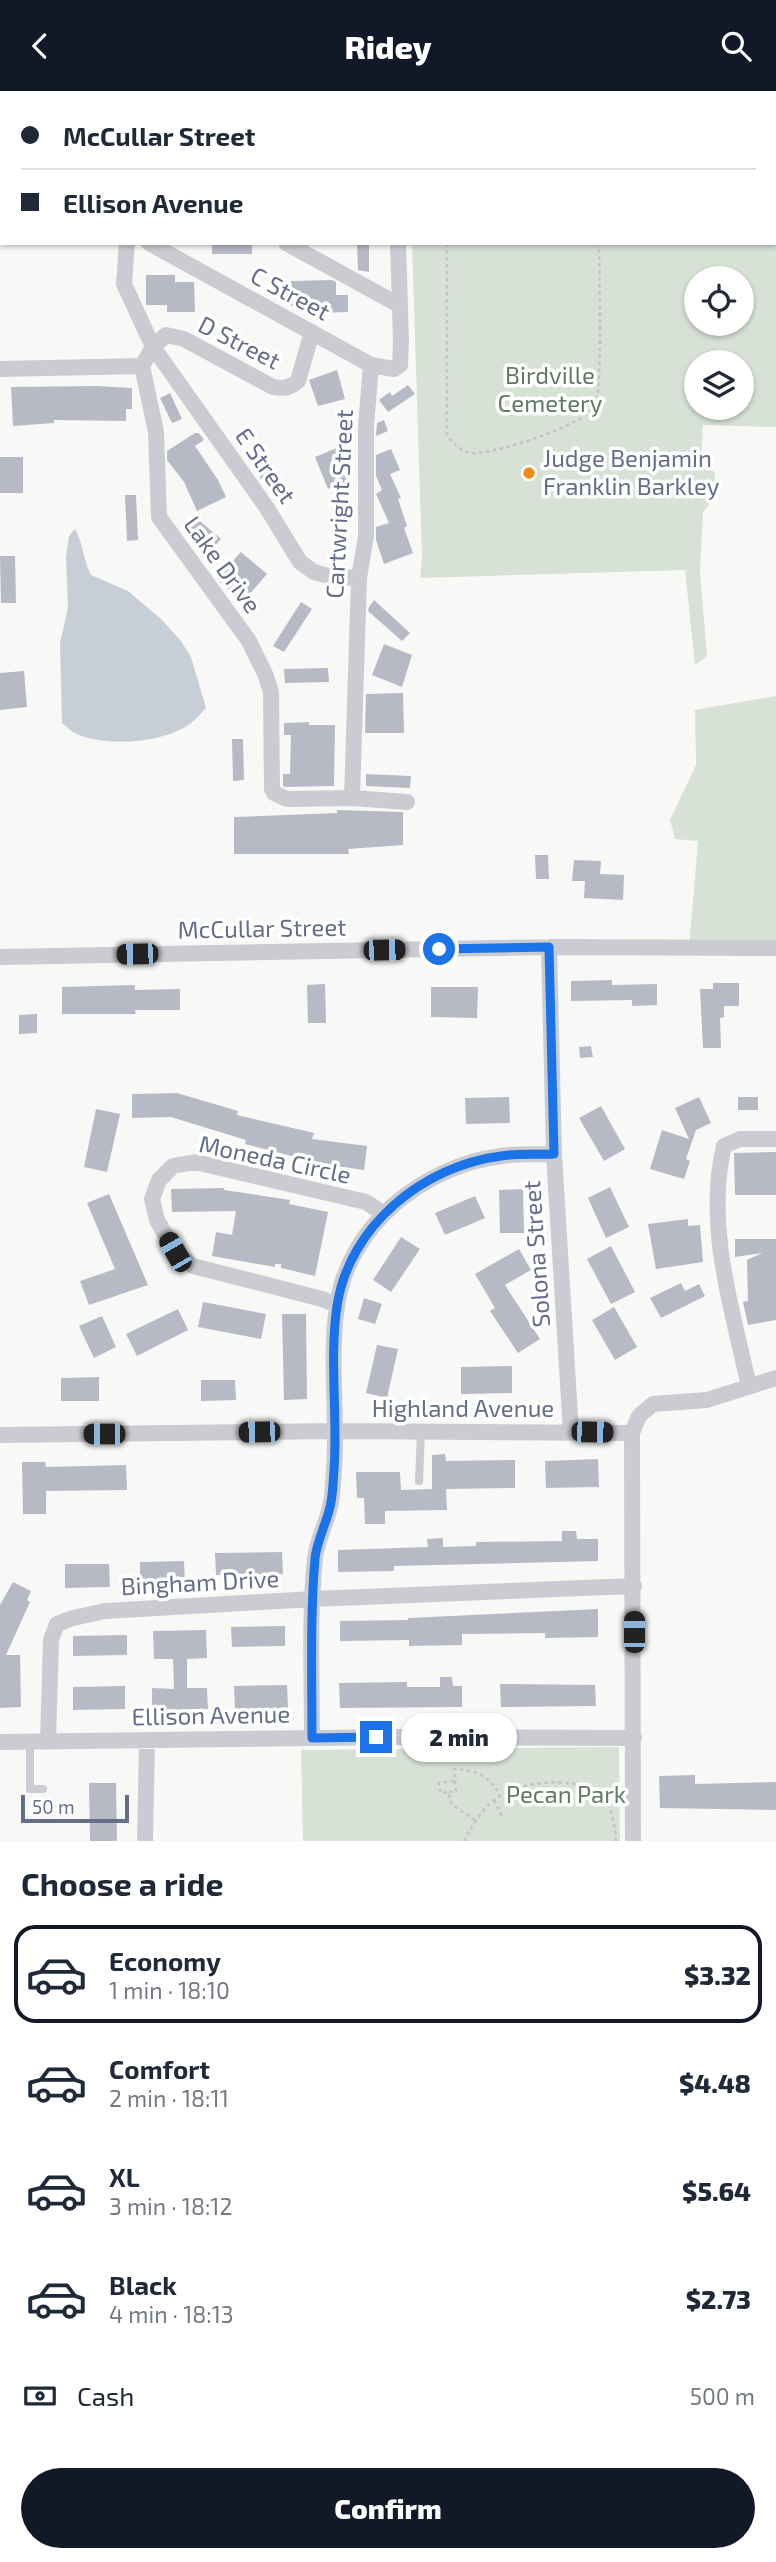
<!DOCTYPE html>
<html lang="en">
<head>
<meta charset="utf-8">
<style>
  body { margin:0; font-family:"Exo 2",sans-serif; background:#f2f2f3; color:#1f2937; height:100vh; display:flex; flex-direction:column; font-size:26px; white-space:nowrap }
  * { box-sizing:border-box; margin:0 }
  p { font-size:23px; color:#747a83 }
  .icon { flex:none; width:38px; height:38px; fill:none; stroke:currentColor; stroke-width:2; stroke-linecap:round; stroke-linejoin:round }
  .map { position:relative; height:1750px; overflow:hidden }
  .drawer { display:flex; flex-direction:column; background:#fff; flex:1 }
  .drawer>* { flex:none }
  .hud { position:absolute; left:0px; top:0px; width:777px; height:154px; box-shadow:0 2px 5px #0004; display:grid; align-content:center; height:154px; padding:0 21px; background:#fff }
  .controls { position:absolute; left:684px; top:175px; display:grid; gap:14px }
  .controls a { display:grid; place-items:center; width:70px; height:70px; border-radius:50%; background:#fff; box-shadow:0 2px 5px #0004; font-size:35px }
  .scale { position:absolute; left:21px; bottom:18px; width:108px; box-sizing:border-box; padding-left:7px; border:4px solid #646e8a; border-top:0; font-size:19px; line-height:24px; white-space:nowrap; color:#646e8a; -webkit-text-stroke:5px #fff; paint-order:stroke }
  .end { position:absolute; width:32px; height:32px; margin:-16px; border:9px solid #1a73e8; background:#fff; box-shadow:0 0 0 4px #fff }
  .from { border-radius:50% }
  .bubble { position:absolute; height:49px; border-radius:24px; background:#fff; box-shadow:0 2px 5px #0004; font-size:23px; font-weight:800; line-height:49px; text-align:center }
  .car { position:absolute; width:21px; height:42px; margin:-21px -10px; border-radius:9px; box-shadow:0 0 5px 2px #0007; background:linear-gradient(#222 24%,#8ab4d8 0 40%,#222 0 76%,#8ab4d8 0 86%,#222 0) }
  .hud b { display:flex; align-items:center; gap:24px; height:66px; font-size:26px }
  .hud b+b { border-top:2px solid #e0e1e3 }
  .hud i { width:18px; height:18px; background:#1f2937 }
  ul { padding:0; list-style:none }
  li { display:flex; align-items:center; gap:21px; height:98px; margin:0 14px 10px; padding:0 7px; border:4px solid transparent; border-radius:21px }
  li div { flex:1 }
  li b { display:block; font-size:26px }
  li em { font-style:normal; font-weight:800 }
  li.on { border-color:#111827 }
  li>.icon { width:63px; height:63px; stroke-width:1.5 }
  h2 { padding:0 21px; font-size:32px; line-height:84px }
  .pay { display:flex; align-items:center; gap:18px; height:77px; padding:0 21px; font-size:26px }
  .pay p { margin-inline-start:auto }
  .cta { display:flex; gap:14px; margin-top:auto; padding:14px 21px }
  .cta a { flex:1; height:80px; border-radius:42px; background:#111827; color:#fff; font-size:28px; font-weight:800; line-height:80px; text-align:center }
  header { display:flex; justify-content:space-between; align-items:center; height:91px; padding:0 21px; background:#111827; color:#fff; font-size:32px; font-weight:800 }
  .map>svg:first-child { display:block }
  .green { fill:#d7e1d6; fill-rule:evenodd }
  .water { fill:#c8ced6 }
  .building { fill:#b7bac4 }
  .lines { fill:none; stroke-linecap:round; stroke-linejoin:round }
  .primary-casing { stroke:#bdbfc4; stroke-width:28 }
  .path { stroke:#c3c4c7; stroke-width:2.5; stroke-dasharray:3.5 3.5; stroke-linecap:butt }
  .lane { stroke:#caccd1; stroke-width:8 }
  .street { stroke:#caccd1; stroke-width:16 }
  .primary { stroke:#fff; stroke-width:24 }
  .route { stroke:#1a73e8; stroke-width:9 }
  .poi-dot { fill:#f48b1a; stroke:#fff; stroke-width:2.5 }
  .labels { text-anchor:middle; stroke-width:7; stroke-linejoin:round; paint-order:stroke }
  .street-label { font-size:24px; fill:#646e8a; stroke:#fff }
  .park-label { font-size:24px; fill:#607a63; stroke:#fff }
  .poi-label { font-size:24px; fill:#646e8a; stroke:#fff; text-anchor:start }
</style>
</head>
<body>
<header><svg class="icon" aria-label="back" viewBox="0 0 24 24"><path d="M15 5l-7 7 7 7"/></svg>Ridey<svg class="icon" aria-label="search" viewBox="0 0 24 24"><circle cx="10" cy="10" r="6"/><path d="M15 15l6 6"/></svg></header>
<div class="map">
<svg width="776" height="1750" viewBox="0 0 776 1750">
  <rect width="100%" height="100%" fill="#f8f9f6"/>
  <path class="green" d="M676 0H776V336L703 334 701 372 715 381 713 409 703 421 700 481 707 565 695 574 685 479 420 487 422 467 412 152H775V2ZM696 187H742V233H696ZM696 271H742V317H696Z
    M776 605V857H689L698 750 675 748 670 729 696 674 695 619Z
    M619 1656 620 1750H303L301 1659Z"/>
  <path class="water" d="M75 438C84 453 83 469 91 484L128 500 161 528 181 550 191 566 206 617C201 622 196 628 191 632 165 652 109 656 79 644 73 642 67 636 62 632L60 552 68 517 66 466 69 445Z"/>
  <path class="building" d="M212 152H252V163H212Z
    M357 154H369V181L358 179Z
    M146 184H175V191H194L195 221H167V214H146Z
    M332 189 336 191V204H348V221L318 222V215H291V190Z
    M337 279 345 308 318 315 309 289Z
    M408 294 415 303 388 321 379 309 390 301 392 305Z
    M97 295 132 297V318H126V330L54 329V332L13 335 11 296Z
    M170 302 182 328 172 332 160 307Z
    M384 329 388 340 376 345 377 332Z
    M195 342H199L204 349 195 355 218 389 226 406 197 420 184 391 167 369V360Z
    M344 354 352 373 342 377 352 403 340 407 335 395 328 398 315 366Z
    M391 358 400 379 390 383 401 407 398 408 407 435 404 437 413 462 384 473 376 449V436L389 432 376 403 382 399 376 385V364Z
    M0 366H23V402H0Z
    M263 366H268L276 381 262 389 253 372Z
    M125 404H136L138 449 127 450Z
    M194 425 221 448 211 459 185 436Z
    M241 461 267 483 241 513 217 487Z
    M0 465H15L16 512H1Z
    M374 509 410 542 402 550 368 520 369 516Z
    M301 511 312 518 284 561 273 555Z
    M384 553 412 564 402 596 372 584Z
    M328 577 329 591 285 592 284 578Z
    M24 580 27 616 0 619V582Z
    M403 602 404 642H365L366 603Z
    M309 631V634H335L334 695 285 696 283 695V683H290L291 644H284V632Z
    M232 648H243L244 689 233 690Z
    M366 683 411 685 410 697 366 695Z
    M337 719 403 721V754L348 758 349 763H234V726L337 722Z
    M535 764H548L549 788H536Z
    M574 769 601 770 600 783 624 784 623 809 584 807 585 790H572Z
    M612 889V894L657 893V914L632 915V909L571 910V890Z
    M713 892H739V915H724V926L720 927 721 957H703L700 898H713Z
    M325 893 326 932H308L307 894Z
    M135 894V899L180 898V919H135L136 923H62V896Z
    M431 896H478L477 927 431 926Z
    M37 923V942L19 943V924Z
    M591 955 593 966 580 967 579 956Z
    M177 1002 238 1020 237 1024 314 1042 312 1048 367 1055 364 1079 322 1073 245 1053 246 1049 171 1026 132 1027V1003Z
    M509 1006 510 1032 466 1033 465 1007Z
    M699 1006 711 1032 696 1039 686 1068 690 1070 684 1088 650 1078 662 1039 689 1048 675 1017Z
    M738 1006H758V1019H738Z
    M601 1015 625 1058 604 1070 579 1027Z
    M96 1018 120 1023 107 1081 84 1076Z
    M776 1061V1104H735L734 1062Z
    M610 1096 629 1136 606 1147 588 1107Z
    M224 1097V1099L290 1109 289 1113 328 1121 315 1185 281 1177V1173H275V1176L212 1165 216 1141 232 1144 236 1120 172 1121 171 1098Z
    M523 1098 524 1142H500L499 1099Z
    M109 1103 148 1194 89 1214 80 1190 115 1178 87 1112Z
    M475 1105 485 1127 445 1144 435 1122Z
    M688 1128V1135L700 1134 703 1171 656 1178 648 1133Z
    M401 1146 420 1158 391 1201 373 1189Z
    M735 1148H776V1229L748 1234 743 1211 748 1210 747 1169 762 1162 735 1166Z
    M611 1155 635 1201 611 1213 587 1168Z
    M519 1158 531 1179 505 1194 540 1248 518 1262 490 1220 495 1217 475 1183Z
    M681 1192 685 1200 699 1193 705 1205 661 1227 650 1207Z
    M364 1207 382 1213 375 1233 358 1228Z
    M203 1211 266 1223 261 1248 198 1236Z
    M614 1216 637 1256 615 1269 592 1229Z
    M178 1218 188 1239 137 1265 126 1243Z
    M282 1223H306L307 1308 284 1309Z
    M102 1225 116 1256 94 1267 79 1235Z
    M377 1254 398 1258 387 1307 366 1302Z
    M512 1275V1302L461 1303V1276Z
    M99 1286V1310H61V1287Z
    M201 1289H235L236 1309 201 1310Z
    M445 1363 446 1370 515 1369V1397L446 1398 447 1419 385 1420V1433H365L364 1407H357L356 1381H400L401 1399 432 1398V1364Z
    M598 1368 599 1396 546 1397 545 1370Z
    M22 1371H45L46 1376 126 1374 127 1399 46 1400V1423H23Z
    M562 1440H576L577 1448H598V1470L394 1475V1480L338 1481V1459L428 1456 427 1448 443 1447V1456L476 1455V1451L562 1450Z
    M282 1461 283 1483 216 1484 215 1462Z
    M184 1470 185 1492H140V1471Z
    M65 1473H109L110 1496 65 1497Z
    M13 1491 31 1500 27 1509 30 1511 6 1564H20L21 1616 0 1617V1514Z
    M598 1518V1546L545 1547V1542L462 1543V1554L409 1555V1549L340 1550V1530L408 1529V1527Z
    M285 1535V1555L232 1556 231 1536Z
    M206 1539 207 1567 187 1568V1597H207L208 1618 152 1619V1597L174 1598 173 1568H154L153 1540Z
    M127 1544V1564L73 1565V1545Z
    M440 1586H452L453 1595H462V1616L340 1617 339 1592 407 1591V1596H440Z
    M500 1593 595 1594 596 1615 501 1616Z
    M287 1594 288 1617 235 1618 234 1595Z
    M125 1595V1618L73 1619V1596Z
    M695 1684V1693L776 1691V1719L660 1717 659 1685Z
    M89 1692H116L117 1750H90Z"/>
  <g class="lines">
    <defs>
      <path id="primary" d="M65 2 69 0
        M0 27 2 26"/>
    </defs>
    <use href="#primary" class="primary-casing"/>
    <path class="path" d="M447 152V344C465 369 476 363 503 357 526 351 582 334 595 314 603 300 599 177 599 152
      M447 1701 441 1702 439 1692 455 1690
      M494 1709 502 1725
      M475 1729 452 1714 448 1701 456 1700 454 1678C476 1679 488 1684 500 1704
      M464 1750C473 1733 484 1714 501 1704 527 1689 590 1682 607 1713 614 1724 615 1738 616 1750"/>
    <path class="lane" d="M419 1390 421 1341
      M30 1651V1698H43"/>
    <path class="street" d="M107 0 108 2
      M775 113 776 114
      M127 152 124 193 153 256 142 275 156 341 159 426 249 550 266 585 271 601 272 698 274 702 287 708 352 707 407 711
      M149 152 371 274 394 278 400 274 401 251 398 152
      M286 152 399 214
      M312 241 298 290C290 297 284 298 273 296L184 248 166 244 153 256 267 417 300 471 314 481 332 486 359 487
      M0 278 142 275
      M352 707 359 487 366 445V335L371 274
      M549 856 554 1063 571 1341
      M0 866 549 856 776 857
      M337 1214 322 1208 193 1175 175 1161 157 1129 152 1108 159 1089 173 1075 195 1071 366 1111 384 1123
      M749 1295C732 1218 705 1134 724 1055L740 1048H776
      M0 1344 337 1340 632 1342
      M312 1647C312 1587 309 1526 315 1467 317 1450 326 1433 330 1416 333 1404 333 1391 334 1379 338 1325 329 1269 337 1215 348 1135 423 1075 501 1065 518 1062 537 1064 554 1063
      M0 1651 397 1646 634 1647
      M48 1651 51 1549 57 1533 73 1527 105 1520 313 1508 634 1495
      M145 1750 147 1649
      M633 1750 632 1342 639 1325 653 1313 707 1309 776 1287"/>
    <use href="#primary" class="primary"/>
  </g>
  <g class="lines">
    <path class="route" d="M376 1646 312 1647C312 1587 310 1526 315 1467 317 1450 326 1433 330 1416 333 1404 333 1391 334 1379 338 1325 329 1269 337 1215 349 1135 423 1075 501 1065 518 1062 537 1064 554 1063L549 856 439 858"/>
  </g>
  <circle class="poi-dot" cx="529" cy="382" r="7"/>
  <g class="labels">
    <g class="street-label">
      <text transform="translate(290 203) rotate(28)" y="8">C Street</text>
      <text transform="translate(239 252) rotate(27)" y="8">D Street</text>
      <text transform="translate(265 375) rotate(55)" y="8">E Street</text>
      <text transform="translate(340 413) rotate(-87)" y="8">Cartwright Street</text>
      <text transform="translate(222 474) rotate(54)" y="8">Lake Drive</text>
      <text transform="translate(262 838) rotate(-1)" y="8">McCullar Street</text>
      <text transform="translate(275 1069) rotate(12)" y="8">Moneda Circle</text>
      <text transform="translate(537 1163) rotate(-94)" y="8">Solona Street</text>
      <text x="463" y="1326">Highland Avenue</text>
      <text transform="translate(200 1492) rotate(-3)" y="8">Bingham Drive</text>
      <text transform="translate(211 1625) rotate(-1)" y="8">Ellison Avenue</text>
    </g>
    <g class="park-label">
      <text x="550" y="293">Birdville<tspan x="550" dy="28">Cemetery</tspan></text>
      <text x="566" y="1712">Pecan Park</text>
    </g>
    <g class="poi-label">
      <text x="543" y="376">Judge Benjamin<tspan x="543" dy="28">Franklin Barkley</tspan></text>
    </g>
  </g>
</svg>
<div class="controls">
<a><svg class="icon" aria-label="locate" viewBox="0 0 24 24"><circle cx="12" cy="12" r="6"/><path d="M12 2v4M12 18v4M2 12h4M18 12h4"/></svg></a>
<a><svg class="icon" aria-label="layers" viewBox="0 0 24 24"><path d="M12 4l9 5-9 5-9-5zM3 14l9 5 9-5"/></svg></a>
</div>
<div class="scale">50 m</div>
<i class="end from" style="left:439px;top:858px"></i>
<i class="end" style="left:376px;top:1646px"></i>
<div class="bubble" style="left:401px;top:1622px;width:116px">2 min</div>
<i class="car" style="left:384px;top:859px;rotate:89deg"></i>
<i class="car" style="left:137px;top:863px;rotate:269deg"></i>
<i class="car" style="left:175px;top:1161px;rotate:330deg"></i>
<i class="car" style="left:259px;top:1341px;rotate:269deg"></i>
<i class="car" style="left:592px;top:1341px;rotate:91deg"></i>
<i class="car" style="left:104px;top:1343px;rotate:270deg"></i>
<i class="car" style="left:634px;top:1541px;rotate:0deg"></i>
<div class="hud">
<b><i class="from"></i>McCullar Street</b>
<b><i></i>Ellison Avenue</b>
</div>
</div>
<section class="drawer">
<h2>Choose a ride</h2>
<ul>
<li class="on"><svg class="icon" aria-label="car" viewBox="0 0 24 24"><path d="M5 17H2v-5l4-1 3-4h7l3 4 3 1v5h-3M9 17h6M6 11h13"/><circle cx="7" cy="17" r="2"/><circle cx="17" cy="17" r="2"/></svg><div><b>Economy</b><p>1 min · 18:10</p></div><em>$3.32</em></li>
<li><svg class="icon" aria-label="car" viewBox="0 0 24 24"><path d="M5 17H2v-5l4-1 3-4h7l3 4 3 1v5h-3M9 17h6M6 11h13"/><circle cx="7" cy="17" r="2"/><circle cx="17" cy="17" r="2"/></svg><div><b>Comfort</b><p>2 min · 18:11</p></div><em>$4.48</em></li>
<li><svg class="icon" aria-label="car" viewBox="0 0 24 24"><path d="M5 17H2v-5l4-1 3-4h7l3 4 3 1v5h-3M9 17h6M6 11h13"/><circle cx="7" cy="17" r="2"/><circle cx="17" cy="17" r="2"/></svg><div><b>XL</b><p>3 min · 18:12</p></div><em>$5.64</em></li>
<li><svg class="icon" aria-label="car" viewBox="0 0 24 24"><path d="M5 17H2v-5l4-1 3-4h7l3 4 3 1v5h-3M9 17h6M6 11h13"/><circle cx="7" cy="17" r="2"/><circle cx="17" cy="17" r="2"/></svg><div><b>Black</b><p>4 min · 18:13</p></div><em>$2.73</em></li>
</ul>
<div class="pay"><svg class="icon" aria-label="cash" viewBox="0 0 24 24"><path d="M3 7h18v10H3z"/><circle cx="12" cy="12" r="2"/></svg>Cash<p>500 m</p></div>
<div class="cta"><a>Confirm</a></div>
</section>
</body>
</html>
